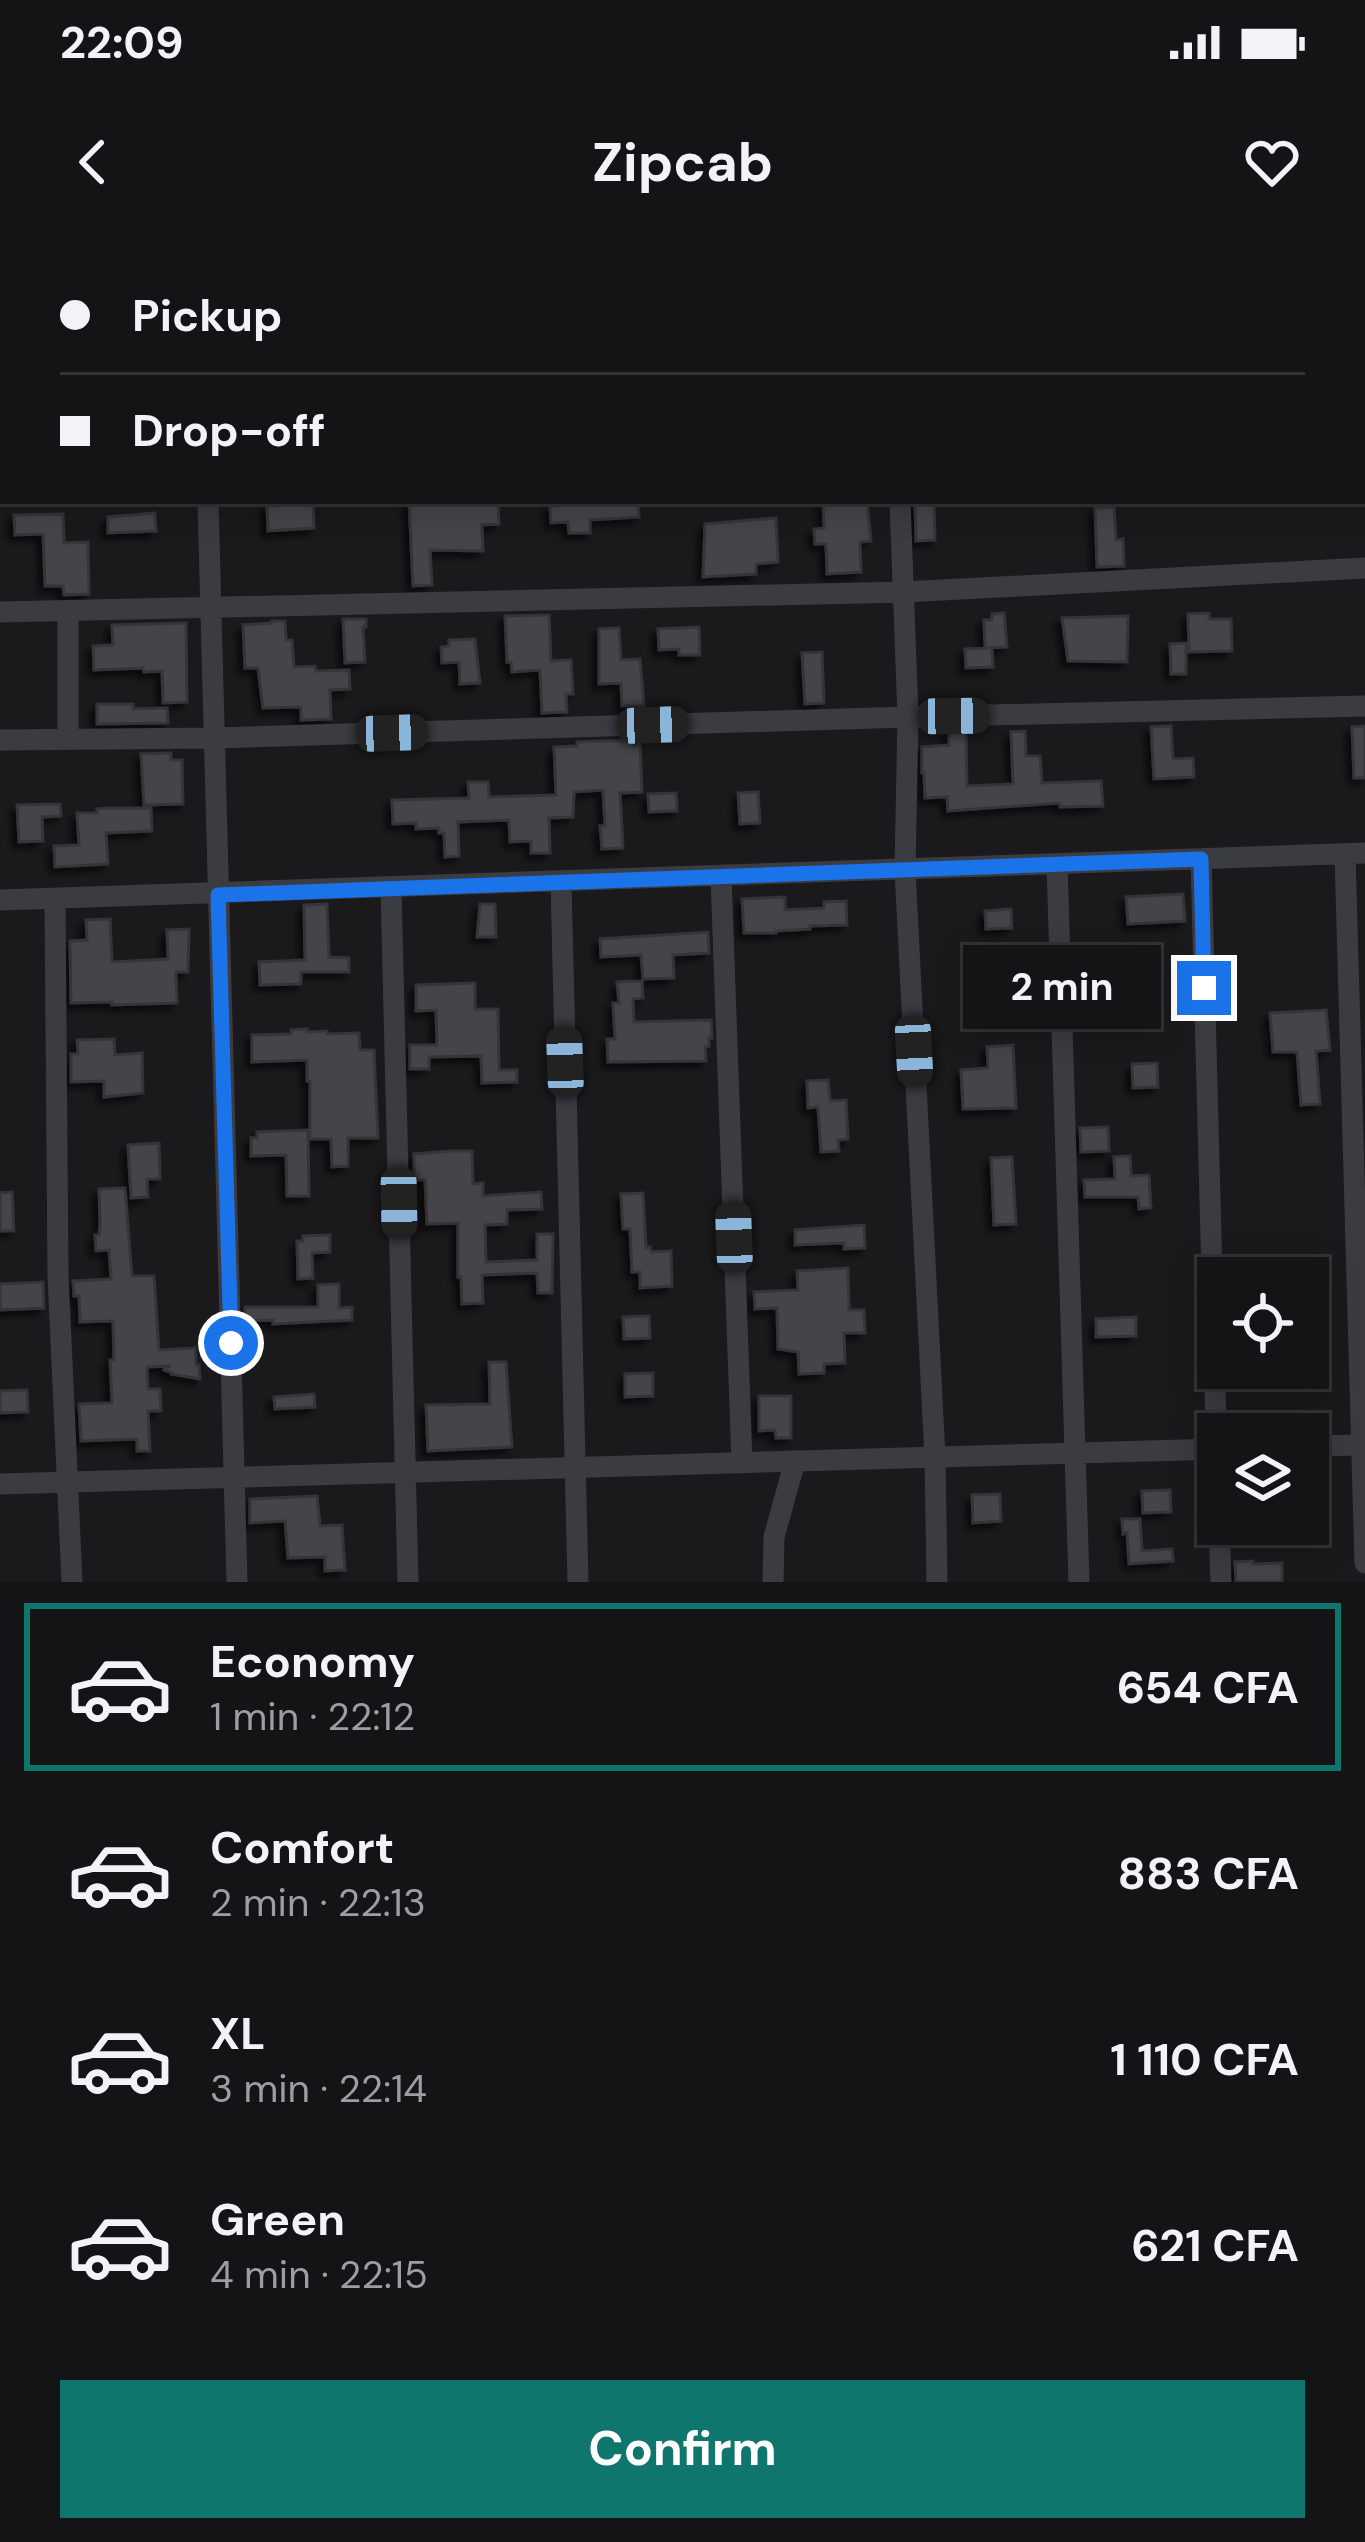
<!DOCTYPE html>
<html lang="en">
<head>
<meta charset="utf-8">
<style>
  body { margin:0; font-family:"DM Sans",sans-serif; background:#212123; color:#f1f3f6; height:100vh; display:flex; flex-direction:column; font-size:45px; white-space:nowrap }
  * { box-sizing:border-box; margin:0 }
  p { font-size:39px; color:#9d9ea1 }
  .icon { flex:none; width:66px; height:66px; fill:none; stroke:currentColor; stroke-width:2; stroke-linecap:round; stroke-linejoin:round }
  .map { position:relative; height:1342px; overflow:hidden }
  .sheet { display:flex; flex-direction:column; background:#141416; flex:1 }
  .sheet>* { flex:none }
  .top-card { position:absolute; left:0px; top:0px; width:1365px; height:264px; box-shadow:0 6px 30px #0003,0 0 0 3px #333335; display:grid; align-content:center; height:264px; padding:0 60px; background:#141416 }
  .controls { position:absolute; left:1197px; top:1017px; display:grid; gap:24px }
  .controls a { display:grid; place-items:center; width:132px; height:132px; border-radius:0px; background:#141416; box-shadow:0 6px 30px #0003,0 0 0 3px #333335; font-size:60px }
  .end { position:absolute; width:54px; height:54px; margin:-27px; border:15px solid #1a73e8; background:#fff; box-shadow:0 0 0 6px #fff }
  .from { border-radius:50% }
  .bubble { position:absolute; height:84px; border-radius:0px; background:#141416; box-shadow:0 6px 30px #0003,0 0 0 3px #333335; font-size:39px; font-weight:700; line-height:84px; text-align:center }
  .car { position:absolute; width:36px; height:72px; margin:-36px -18px; border-radius:15px; box-shadow:0 0 9px 3px #0007; background:linear-gradient(#222 24%,#8ab4d8 0 40%,#222 0 76%,#8ab4d8 0 86%,#222 0) }
  .top-card b { display:flex; align-items:center; gap:42px; height:114px; font-size:45px }
  .top-card b+b { border-top:3px solid #333335 }
  .top-card i { width:30px; height:30px; background:#f1f3f6 }
  ul { padding:21px 0 0; list-style:none }
  li { display:flex; align-items:center; gap:36px; height:168px; margin:0 24px 18px; padding:0 36px; border:6px solid transparent; border-radius:0px }
  li div { flex:1 }
  li b { display:block; font-size:45px }
  li em { font-style:normal; font-weight:700 }
  li.on { border-color:#0f766e }
  li>.icon { width:108px; height:108px; stroke-width:1.5 }
  .button { display:flex; gap:24px; margin-top:auto; padding:24px 60px }
  .button a { flex:1; height:138px; border-radius:0px; background:#0f766e; color:#fff; font-size:48px; font-weight:700; line-height:138px; text-align:center }
  .status { display:flex; justify-content:space-between; align-items:center; height:84px; padding:0 60px; background:#141416; direction:ltr }
  .status svg { height:33px; fill:currentColor }
  header { display:flex; justify-content:space-between; align-items:center; height:156px; padding:0 60px; background:#141416; font-size:54px; font-weight:700 }
  .map>svg:first-child { display:block }
  .building { fill:#44454a; stroke:#343439; stroke-width:3; filter:url(#shadow) }
  .lines { fill:none; stroke-linecap:round; stroke-linejoin:round }
  .minor { stroke:#3b3c42; stroke-width:21 }
  .route { stroke:#1a73e8; stroke-width:15 }
</style>
</head>
<body>
<div class="status"><b>22:09</b><svg viewBox="0 0 49 12"><path d="M0 12V9h3v3zM5 12V6h3v6zM10 12V3h3v9zM15 12V0h3v12zM26 1h20v11H26zM47 4h2v5h-2z"/></svg></div>
<header><svg class="icon" aria-label="back" viewBox="0 0 24 24"><path d="M15 5l-7 7 7 7"/></svg>Zipcab<svg class="icon" aria-label="heart" viewBox="0 0 24 24"><path d="M12 20l-8-8c-3-5 5-10 8-4 3-6 11-1 8 4z"/></svg></header>
<div class="map">
<svg width="1365" height="1342" viewBox="0 0 1365 1342">
  <defs>
    <filter id="shadow"><feDropShadow dx="-5.5" dy="5.5" stdDeviation="3" flood-color="#0009"/></filter>
  </defs>
  <rect width="100%" height="100%" fill="#1a1a1d"/>
  <path class="building" d="M409 261H498L499 284 482 285 483 311 430 310 432 345 413 346Z
    M592 261H638L639 277 590 280V293H569L568 282 551 283 550 266 592 264Z
    M823 261H867L871 301 860 302 861 332 827 334 826 304H815L814 289 824 288Z
    M915 261H934L935 300 916 301Z
    M313 264 314 288 268 291 267 266Z
    M1114 267 1116 300 1123 299 1124 326 1097 327 1095 268Z
    M155 273 156 291 108 293V277Z
    M63 274 64 303 88 302 89 354 64 355 63 346H45L43 294 15 295 14 275Z
    M776 278 778 322 756 324V334L703 337 705 284Z
    M1004 373 1007 407 985 408 984 380H992V374Z
    M1209 373V379H1231L1232 411 1189 412 1188 374Z
    M549 375 551 421 571 420 573 454H566L567 472 542 473 540 430 512 432 511 422H507L505 376Z
    M1128 376 1127 422 1068 421 1062 378Z
    M343 379H366V387H363L365 422 345 423Z
    M272 381H285L286 400H292L294 427 315 426 316 431 349 430 350 449 330 450 331 479 301 480V467L263 468 258 428H245L243 385 272 383Z
    M186 383 187 462 163 463 162 431 144 432 143 428 94 430 93 406 113 405 112 385Z
    M699 387 700 415H679V409L659 410 658 389Z
    M619 388 621 420 640 419 644 466H622L621 443 599 444V389Z
    M475 399 480 443 460 444 459 422 442 423 441 407 449 406V400Z
    M1186 403V434H1171L1170 404Z
    M992 408 993 427 966 428 965 409Z
    M822 412 824 463 805 464 802 413Z
    M97 464H133V469L167 468 168 483 97 484Z
    M1171 486 1173 519 1193 518 1194 537 1154 539 1151 487Z
    M1365 486V538H1354L1352 487Z
    M949 491H966L967 546 1013 544 1011 492 1025 491 1026 516H1040L1042 543 1101 541 1103 566 1060 567V563L948 571 947 557 925 558 924 533H922V507L949 505Z
    M633 500V505H640L642 552 620 553 623 608 602 609 600 586H605L603 550 574 552 573 577 549 578 550 613H531V601L510 602 509 580 458 582 459 616 445 617 444 593H439V588L416 589V583L393 584 392 560 469 558 468 542H488L489 557 556 555 554 507 577 506V502Z
    M171 513V520H182L183 564 144 565 141 514Z
    M758 552 760 583 740 584 738 553Z
    M676 553 677 571 649 572 648 554Z
    M60 564 61 576 42 577 43 601 19 602 17 565Z
    M110 568H151L152 591 106 593 108 624 55 627 54 606 79 605 77 573H97V569Z
    M1183 654 1185 681 1128 684 1126 657Z
    M785 657V670L824 668V662L846 661 847 685 810 686V689L776 691V693H744L742 659Z
    M327 664 329 717 349 718V732H301V744L260 745 259 722 305 720 304 665Z
    M480 664H495L496 697H477Z
    M1011 669 1012 688 986 689 985 671Z
    M110 679 112 722 168 719 167 690 189 689 188 732H176L177 763 112 765V762L71 763 70 701 87 700 86 680Z
    M708 692 709 713 673 715 674 738 643 739 641 715 601 717 600 699Z
    M642 741 643 758 633 759 634 782 711 780 712 798H709V806L705 807 706 821 608 822 607 799H615L613 763H619L617 742Z
    M475 743V769H498L499 830H517V842L482 843 481 816 429 817V829H410V805H437L436 770 416 771V745Z
    M1013 753 1014 778 987 779 986 754Z
    M1326 770 1330 810 1316 811 1320 864 1301 865 1297 812H1273L1270 773Z
    M307 789V792L327 791V794L359 793 360 810H374L378 898H348V926L332 927 331 899H310V841H307V820L252 822V795L291 794V790Z
    M114 799 115 815 142 813 143 853 104 857V841L71 842V814H78L77 800Z
    M1013 805 1016 868 963 869 961 830 988 828 987 807Z
    M1157 823 1158 847 1133 848 1132 824Z
    M828 840 830 861 846 860 848 899 838 900 839 911 821 912 818 867 808 868 807 841Z
    M1108 887 1109 911 1081 912 1080 888Z
    M308 890 309 956H287L286 915 251 916V898H257V892Z
    M159 903 160 939H147L148 957 131 958 128 905Z
    M451 911H472L473 944 483 943V956L541 952 542 969 507 970V984L485 985 486 1022 537 1020V994H553L552 1053H538L537 1033 482 1035 483 1063 462 1064 461 1037H458V983L427 984 425 940H414V914Z
    M1130 916 1131 936 1149 935 1151 968 1139 969 1138 957H1085L1084 940 1115 939 1114 917Z
    M1012 917 1016 984 994 985 991 918Z
    M125 948 132 1036H154L159 1110 195 1108 196 1125H199L200 1139 171 1134V1132L164 1130V1127L171 1126 147 1127 148 1149H160L161 1171H148L150 1211H137V1199L81 1201 79 1164 112 1163 110 1120H114L113 1081 80 1082 79 1056H74L73 1041 111 1039 109 1010 96 1011 95 995H99L100 984 99 949Z
    M12 952 14 991H0V953Z
    M643 953 646 1008 650 1007 651 1012 671 1011 672 1046 640 1048V1032H632L630 989H623L621 954Z
    M864 985 865 1008 844 1009V1003L795 1005V990Z
    M330 995V1012L312 1013 313 1038 298 1039 297 1001H303V996Z
    M848 1028 849 1070H864L865 1093H844L845 1123 824 1124V1133L799 1134 798 1112 778 1109 777 1068 755 1069 754 1052 798 1050 797 1031Z
    M43 1042 44 1068 0 1070V1044Z
    M339 1044V1068L352 1067V1080L273 1084V1080L245 1081V1067H318V1045Z
    M649 1076 650 1098 624 1099 623 1077Z
    M1136 1077V1096L1096 1097V1079Z
    M489 1122H506L512 1207 428 1211 426 1165 490 1164Z
    M653 1133V1156L625 1157V1134Z
    M27 1150 28 1172 0 1173V1151Z
    M314 1154 315 1167 275 1169 274 1157Z
    M759 1156H791V1198H776L775 1190 759 1191Z
    M1170 1250 1171 1272 1143 1273 1142 1251Z
    M1000 1254 1001 1281 973 1283 972 1255Z
    M317 1256 320 1286 342 1285 345 1330 325 1331V1317L288 1318 285 1281 250 1283V1259Z
    M1122 1279H1140L1142 1311 1172 1309 1173 1321 1129 1324 1127 1293 1123 1294Z
    M1253 1321V1324L1282 1323V1342H1236L1235 1322Z"/>
  <g class="lines">
    <path class="minor" d="M200 0V3
      M884 0V3
      M1362 59H1365
      M0 94H3
      M1362 198H1365
      M0 237H3
      M208 261 237 1342
      M900 261 908 477 905 630 935 1217 937 1342
      M68 371V498
      M0 372 904 352 1365 328
      M0 500 215 498 908 477 1365 466
      M1345 614 1365 1323
      M1201 619 1218 1262
      M1057 624 1079 1342
      M721 636 742 1223
      M561 642 578 1342
      M391 648 408 1342
      M55 659 58 1035 72 1342
      M0 660 1365 613
      M1308 1206 1365 1205
      M0 1244 1218 1209
      M1219 1284 1221 1342
      M773 1342 774 1297 795 1221"/>
  </g>
  <g class="lines">
    <path class="route" d="M231 1103 218 655 1201 619 1204 748"/>
  </g>
</svg>
<div class="controls">
<a><svg class="icon" aria-label="locate" viewBox="0 0 24 24"><circle cx="12" cy="12" r="6"/><path d="M12 2v4M12 18v4M2 12h4M18 12h4"/></svg></a>
<a><svg class="icon" aria-label="layers" viewBox="0 0 24 24"><path d="M12 4l9 5-9 5-9-5zM3 14l9 5 9-5"/></svg></a>
</div>
<i class="end from" style="left:231px;top:1103px"></i>
<i class="end" style="left:1204px;top:748px"></i>
<div class="bubble" style="left:963px;top:705px;width:198px">2 min</div>
<i class="car" style="left:954px;top:476px;rotate:89deg"></i>
<i class="car" style="left:653px;top:485px;rotate:88deg"></i>
<i class="car" style="left:392px;top:493px;rotate:88deg"></i>
<i class="car" style="left:914px;top:811px;rotate:177deg"></i>
<i class="car" style="left:565px;top:822px;rotate:358deg"></i>
<i class="car" style="left:399px;top:963px;rotate:179deg"></i>
<i class="car" style="left:734px;top:997px;rotate:358deg"></i>
<div class="top-card">
<b><i class="from"></i>Pickup</b>
<b><i></i>Drop-off</b>
</div>
</div>
<section class="sheet">
<ul>
<li class="on"><svg class="icon" aria-label="car" viewBox="0 0 24 24"><path d="M5 17H2v-5l4-1 3-4h7l3 4 3 1v5h-3M9 17h6M6 11h13"/><circle cx="7" cy="17" r="2"/><circle cx="17" cy="17" r="2"/></svg><div><b>Economy</b><p>1 min · 22:12</p></div><em>654 CFA</em></li>
<li><svg class="icon" aria-label="car" viewBox="0 0 24 24"><path d="M5 17H2v-5l4-1 3-4h7l3 4 3 1v5h-3M9 17h6M6 11h13"/><circle cx="7" cy="17" r="2"/><circle cx="17" cy="17" r="2"/></svg><div><b>Comfort</b><p>2 min · 22:13</p></div><em>883 CFA</em></li>
<li><svg class="icon" aria-label="car" viewBox="0 0 24 24"><path d="M5 17H2v-5l4-1 3-4h7l3 4 3 1v5h-3M9 17h6M6 11h13"/><circle cx="7" cy="17" r="2"/><circle cx="17" cy="17" r="2"/></svg><div><b>XL</b><p>3 min · 22:14</p></div><em>1 110 CFA</em></li>
<li><svg class="icon" aria-label="car" viewBox="0 0 24 24"><path d="M5 17H2v-5l4-1 3-4h7l3 4 3 1v5h-3M9 17h6M6 11h13"/><circle cx="7" cy="17" r="2"/><circle cx="17" cy="17" r="2"/></svg><div><b>Green</b><p>4 min · 22:15</p></div><em>621 CFA</em></li>
</ul>
<div class="button"><a>Confirm</a></div>
</section>
</body>
</html>
